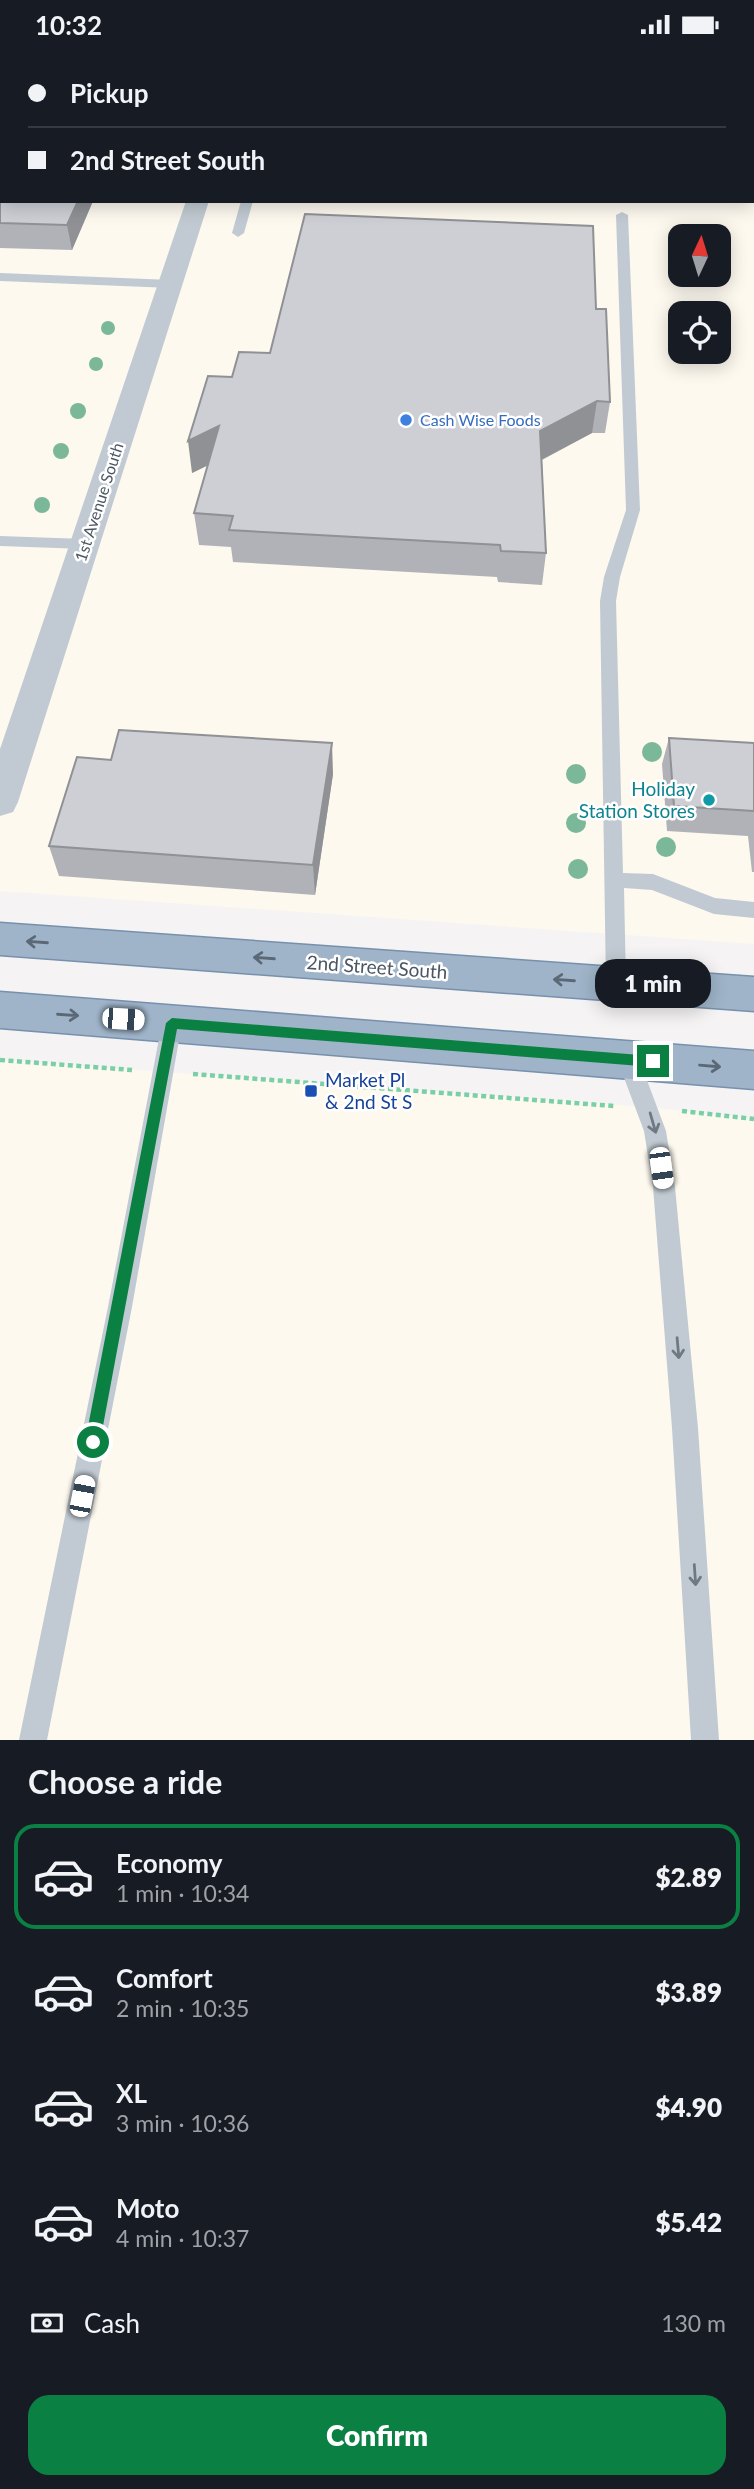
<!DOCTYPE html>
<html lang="en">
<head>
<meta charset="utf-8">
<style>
  body { margin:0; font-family:Lato,sans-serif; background:#20242c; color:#f1f3f6; height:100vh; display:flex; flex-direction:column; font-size:26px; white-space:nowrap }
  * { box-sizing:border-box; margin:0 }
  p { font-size:23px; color:#9ea1a6 }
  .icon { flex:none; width:38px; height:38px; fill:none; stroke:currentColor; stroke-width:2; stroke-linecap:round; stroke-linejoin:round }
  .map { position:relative; height:1691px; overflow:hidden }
  .details { display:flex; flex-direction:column; background:#171b24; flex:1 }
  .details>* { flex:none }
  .top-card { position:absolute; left:0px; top:0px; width:754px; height:154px; box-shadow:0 4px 18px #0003; display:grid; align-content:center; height:154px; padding:0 28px; background:#171b24 }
  .needle { width:46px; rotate:4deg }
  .fabs { position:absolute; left:668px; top:175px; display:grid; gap:14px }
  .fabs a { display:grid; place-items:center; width:63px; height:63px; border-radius:14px; background:#171b24; box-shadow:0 4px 18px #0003; font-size:35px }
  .end { position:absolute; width:32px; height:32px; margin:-16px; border:9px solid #0b8043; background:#fff; box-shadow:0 0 0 4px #fff }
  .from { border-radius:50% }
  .bubble { position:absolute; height:49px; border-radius:21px; background:#171b24; box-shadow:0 4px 18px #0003; font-size:23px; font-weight:800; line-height:49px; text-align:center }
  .car { position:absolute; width:21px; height:42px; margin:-21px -10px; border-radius:9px; box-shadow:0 0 5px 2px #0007; background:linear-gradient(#fff 24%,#345 0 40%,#fff 0 76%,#345 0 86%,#fff 0) }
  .top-card b { display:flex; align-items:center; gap:24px; height:66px; font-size:26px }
  .top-card b+b { border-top:2px solid #363941 }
  .top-card i { width:18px; height:18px; background:#f1f3f6 }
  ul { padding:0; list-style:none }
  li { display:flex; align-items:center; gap:21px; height:105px; margin:0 14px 10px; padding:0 14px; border:4px solid transparent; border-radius:21px }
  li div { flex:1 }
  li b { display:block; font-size:26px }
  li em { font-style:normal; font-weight:800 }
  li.selected { border-color:#0b8043 }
  li>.icon { width:63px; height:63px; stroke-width:1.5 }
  h2 { padding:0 28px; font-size:32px; line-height:84px }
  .pay { display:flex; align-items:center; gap:18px; height:77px; padding:0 28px; font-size:26px }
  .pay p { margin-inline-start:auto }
  .cta { display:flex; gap:14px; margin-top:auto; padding:14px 28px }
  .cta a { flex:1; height:80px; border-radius:21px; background:#0b8043; color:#fff; font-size:28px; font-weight:800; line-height:80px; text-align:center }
  .status { display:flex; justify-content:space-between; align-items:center; height:49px; padding:0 35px; background:#171b24; direction:ltr }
  .status svg { height:19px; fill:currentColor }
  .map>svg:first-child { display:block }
  .commercial { fill:#fdf9ef; fill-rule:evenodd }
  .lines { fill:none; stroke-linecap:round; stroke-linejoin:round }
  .trunk-casing { stroke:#7690ad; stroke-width:3 }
  .path { stroke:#7ad0a6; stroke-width:4.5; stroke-dasharray:5 3.5; stroke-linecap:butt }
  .service { fill:#c1cad2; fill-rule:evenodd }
  .minor { fill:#c1cad2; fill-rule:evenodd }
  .trunk { fill:#9fb4c9; fill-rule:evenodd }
  .tree { fill:#7bb799 }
  .wall { fill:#b0b2b7 }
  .shaded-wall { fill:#909195 }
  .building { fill:#cdcfd5; stroke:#909195; stroke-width:2 }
  .oneway { stroke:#5b6976 }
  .oneway2 { stroke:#6e7983 }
  .route { fill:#0b8043 }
  .shop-dot { fill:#3f7fe0; stroke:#fff; stroke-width:2.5 }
  .culture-dot { fill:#0f9aa8; stroke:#fff; stroke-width:2.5 }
  .transit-dot { fill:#1a4fb4; stroke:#fff; stroke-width:2.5 }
  .labels { text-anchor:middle; stroke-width:5; stroke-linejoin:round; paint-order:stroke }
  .far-shop-label { font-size:16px; fill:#366cbe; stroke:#fff; text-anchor:start }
  .far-street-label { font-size:16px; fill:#4a5661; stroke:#fff }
  .culture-label { font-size:19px; fill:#0d838f; stroke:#fff; text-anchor:end }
  .street-label { font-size:19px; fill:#4a5661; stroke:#fff }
  .transit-label { font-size:19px; fill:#164399; stroke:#fff; text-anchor:start }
</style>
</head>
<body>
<div class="status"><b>10:32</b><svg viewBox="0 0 49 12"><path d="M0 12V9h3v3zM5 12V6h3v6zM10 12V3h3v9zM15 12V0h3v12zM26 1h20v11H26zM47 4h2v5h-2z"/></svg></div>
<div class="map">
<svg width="754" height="1691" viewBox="0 0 754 1691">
  <rect width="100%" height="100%" fill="#f5f3f3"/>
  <path class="commercial" d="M0 0H754V895L0 842ZM2 2H752V152H2ZM681 187H719V226H681ZM681 264H719V303H681Z
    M0 1011 648 1058 754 1070V1691H0Z"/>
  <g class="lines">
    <defs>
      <path id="trunk" d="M0 874 754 928V962L0 906Z
        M0 943 754 1002V1040L0 979Z"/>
    </defs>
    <use href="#trunk" class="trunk-casing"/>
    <path class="path" d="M0 1011 132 1021
      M193 1025 614 1057
      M682 1062 754 1070"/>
    <path class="service" d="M388 0H398V2H388Z
      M0 101H2V107H0Z
      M752 116H754V122H752Z
      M241 152H253L244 184 238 188 232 184Z
      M622 163 628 166 640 461 620 528 616 552 623 824 653 825 715 849 754 853V869L714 865 652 841 624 839 626 935 623 941 616 944 609 941 606 935 600 552 604 528 626 461 616 166Z
      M0 224 171 231 177 235 171 239 0 232Z
      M0 487 85 490 93 495 85 500 0 497Z
      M172 965 179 968 182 974 132 1258 47 1691H19L108 1258 162 974 165 968Z
      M628 1001 635 1003 639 1010 666 1082 675 1138 698 1379 719 1691H691L672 1379 653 1138 644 1082 617 1010 621 1003Z"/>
    <path class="minor" d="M238 0H258V2H238Z
      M186 152H209L18 753 13 763 0 767V700Z"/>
    <use href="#trunk" class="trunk"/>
  </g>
  <g class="tree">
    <circle cx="108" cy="279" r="7"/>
    <circle cx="96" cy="315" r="7"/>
    <circle cx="78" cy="362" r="8"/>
    <circle cx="61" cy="402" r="8"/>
    <circle cx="42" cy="456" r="8"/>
    <circle cx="652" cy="703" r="10"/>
    <circle cx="576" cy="725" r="10"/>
    <circle cx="576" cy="774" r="10"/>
    <circle cx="666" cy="798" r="10"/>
    <circle cx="578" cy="820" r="10"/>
  </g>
  <path class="wall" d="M0 0H173L172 2H2V43L0 46Z
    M283 0H361V2H283Z
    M688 0H754V46H752V2H688Z
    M2 152H93L72 201 0 199V153Z
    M270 304 610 353 605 384H592L542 411 546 504 542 536 498 533 497 528 233 513 231 498 199 496 194 464 208 416 192 424 232 328Z
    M669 689 754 694V823H752L748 787 667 782 662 715Z
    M333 725 315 846 59 827 49 797Z"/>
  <path class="shaded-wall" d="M5 0H15V2H4Z
    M161 0H173L172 2H162Z
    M2 5V43L0 46V8Z
    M78 152H93L72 201 67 176Z
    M597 352 592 384 537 413 540 382Z
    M219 377 223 409 192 424 188 392Z
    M332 694 333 725 315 846 313 816Z"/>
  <path class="building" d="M0 0H5L4 2H2V5L0 8Z
    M452 0H578V2H452Z
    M695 0H754V22H752V2H696Z
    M2 150V152H78L67 176 0 174V153Z
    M305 165 593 177 596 260H606L610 353 597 352 540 382 546 504 501 502 500 496 229 481 233 467 194 464 219 377 188 392 208 327 232 328 239 303 270 304Z
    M119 681 332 694 313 816 49 797 77 708 111 711Z
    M669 689 754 694V762L674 757Z"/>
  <defs><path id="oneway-shaft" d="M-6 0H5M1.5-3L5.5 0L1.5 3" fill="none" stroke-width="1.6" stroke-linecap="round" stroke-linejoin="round" transform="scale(1.75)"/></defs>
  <g class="oneway">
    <use href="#oneway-shaft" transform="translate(37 893) rotate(-176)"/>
    <use href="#oneway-shaft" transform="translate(264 909) rotate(-176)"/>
    <use href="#oneway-shaft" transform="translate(564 931) rotate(-176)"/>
    <use href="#oneway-shaft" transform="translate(68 966) rotate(4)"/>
    <use href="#oneway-shaft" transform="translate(710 1017) rotate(5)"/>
  </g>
  <g class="oneway2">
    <use href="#oneway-shaft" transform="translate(653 1074) rotate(74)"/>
    <use href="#oneway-shaft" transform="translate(678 1299) rotate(85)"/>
    <use href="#oneway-shaft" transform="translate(695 1526) rotate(86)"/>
  </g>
  <path class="route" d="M172 969 653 1007 659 1012 653 1018 177 980 100 1393 98 1398 93 1401 87 1398 85 1393 166 974Z"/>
  <circle class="shop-dot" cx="406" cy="371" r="7"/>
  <circle class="culture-dot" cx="709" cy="751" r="7"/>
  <rect class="transit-dot" x="304" y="1035" width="14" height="14" rx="3.5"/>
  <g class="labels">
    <g class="far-shop-label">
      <text x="420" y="377">Cash Wise Foods</text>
    </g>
    <g class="far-street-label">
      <text transform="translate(99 453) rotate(-72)" y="6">1st Avenue South</text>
    </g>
    <g class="culture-label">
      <text x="695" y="747">Holiday<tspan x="695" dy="22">Station Stores</tspan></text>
    </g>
    <g class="street-label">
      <text transform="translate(377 918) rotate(4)" y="7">2nd Street South</text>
    </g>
    <g class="transit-label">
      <text x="325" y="1038">Market Pl<tspan x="325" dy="22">&amp; 2nd St S</tspan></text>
    </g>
  </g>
</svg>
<div class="fabs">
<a><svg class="needle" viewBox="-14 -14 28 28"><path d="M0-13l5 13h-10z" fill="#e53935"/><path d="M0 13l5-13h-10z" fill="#9ea1a6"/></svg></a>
<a><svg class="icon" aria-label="locate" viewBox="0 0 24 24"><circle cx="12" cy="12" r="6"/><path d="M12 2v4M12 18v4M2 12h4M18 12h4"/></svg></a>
</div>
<i class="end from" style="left:93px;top:1393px"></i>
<i class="end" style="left:653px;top:1012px"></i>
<div class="bubble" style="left:595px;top:910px;width:116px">1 min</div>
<i class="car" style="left:123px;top:970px;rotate:94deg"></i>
<i class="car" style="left:661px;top:1119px;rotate:172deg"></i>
<i class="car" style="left:82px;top:1447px;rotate:11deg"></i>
<div class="top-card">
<b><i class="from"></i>Pickup</b>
<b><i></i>2nd Street South</b>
</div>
</div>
<section class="details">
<h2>Choose a ride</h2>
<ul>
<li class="selected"><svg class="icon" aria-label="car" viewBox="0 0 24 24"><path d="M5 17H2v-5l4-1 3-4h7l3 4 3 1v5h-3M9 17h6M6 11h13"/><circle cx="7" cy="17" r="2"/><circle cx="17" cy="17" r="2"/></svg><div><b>Economy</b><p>1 min · 10:34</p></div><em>$2.89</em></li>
<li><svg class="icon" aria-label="car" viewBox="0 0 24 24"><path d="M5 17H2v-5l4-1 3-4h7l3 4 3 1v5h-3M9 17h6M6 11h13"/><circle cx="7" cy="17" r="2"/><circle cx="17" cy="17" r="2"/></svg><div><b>Comfort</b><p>2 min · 10:35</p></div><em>$3.89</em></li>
<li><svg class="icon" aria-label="car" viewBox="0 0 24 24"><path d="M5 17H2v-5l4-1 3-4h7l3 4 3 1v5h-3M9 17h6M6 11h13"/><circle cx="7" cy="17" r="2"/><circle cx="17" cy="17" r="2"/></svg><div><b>XL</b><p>3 min · 10:36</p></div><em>$4.90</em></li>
<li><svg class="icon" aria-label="car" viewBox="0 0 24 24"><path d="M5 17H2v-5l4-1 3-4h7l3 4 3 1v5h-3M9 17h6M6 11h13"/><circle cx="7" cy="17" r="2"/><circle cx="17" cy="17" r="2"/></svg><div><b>Moto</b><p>4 min · 10:37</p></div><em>$5.42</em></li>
</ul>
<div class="pay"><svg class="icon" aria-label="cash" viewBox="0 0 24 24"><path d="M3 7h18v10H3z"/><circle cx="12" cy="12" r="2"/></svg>Cash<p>130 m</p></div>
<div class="cta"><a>Confirm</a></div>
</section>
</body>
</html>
